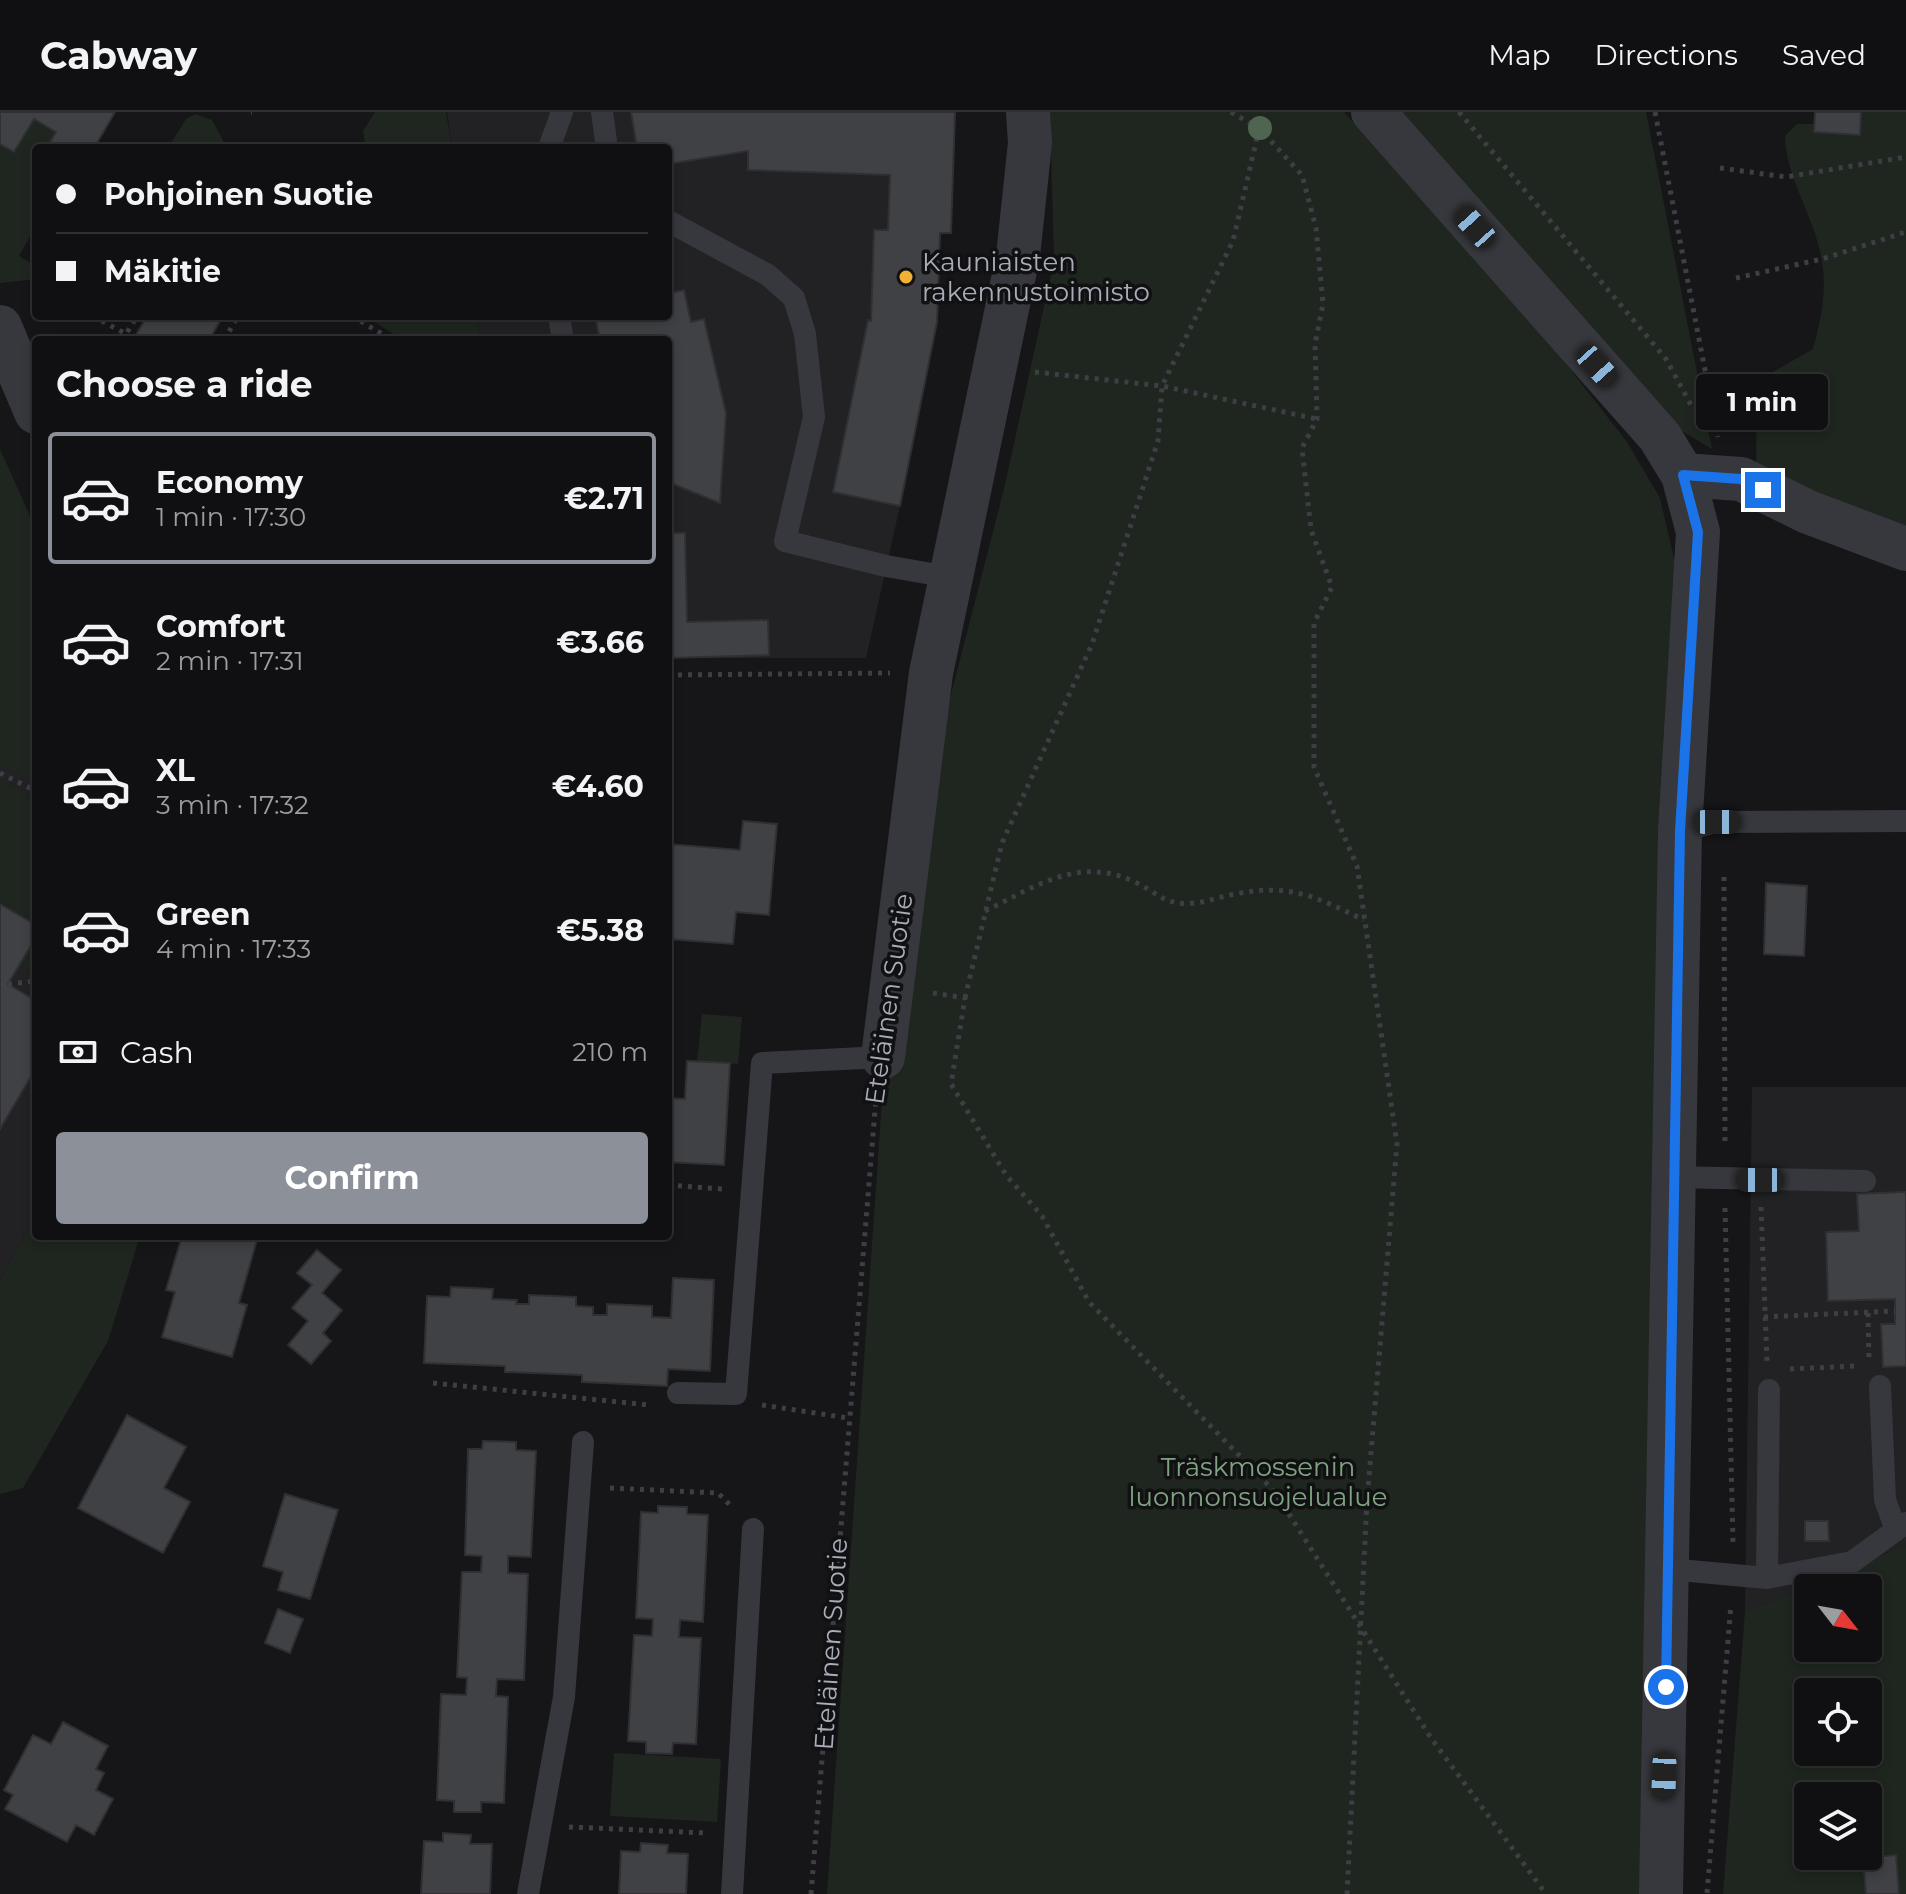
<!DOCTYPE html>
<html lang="en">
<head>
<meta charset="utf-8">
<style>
  body { margin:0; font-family:Montserrat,sans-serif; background:#19191b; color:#f1f3f6; height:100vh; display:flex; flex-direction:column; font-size:30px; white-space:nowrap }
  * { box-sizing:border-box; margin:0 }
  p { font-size:26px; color:#9c9d9f }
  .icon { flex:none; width:44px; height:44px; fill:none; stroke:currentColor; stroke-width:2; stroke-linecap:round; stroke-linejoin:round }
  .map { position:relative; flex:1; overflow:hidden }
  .details { position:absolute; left:32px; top:224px; width:640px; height:904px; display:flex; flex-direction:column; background:#101012; border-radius:8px; box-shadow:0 4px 12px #0003,0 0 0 2px #303032 }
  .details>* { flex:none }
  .hud { position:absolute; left:32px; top:32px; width:640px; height:176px; border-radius:8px; box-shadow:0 4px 12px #0003,0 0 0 2px #303032; display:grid; align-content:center; height:176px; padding:0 24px; background:#101012 }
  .needle { width:52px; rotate:121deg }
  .controls { position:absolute; left:1794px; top:1462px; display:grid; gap:16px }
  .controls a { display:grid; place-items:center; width:88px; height:88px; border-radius:8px; background:#101012; box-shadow:0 4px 12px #0003,0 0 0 2px #303032; font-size:40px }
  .end { position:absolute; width:36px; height:36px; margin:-18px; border:10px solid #1a73e8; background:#fff; box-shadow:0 0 0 4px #fff }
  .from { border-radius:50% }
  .bubble { position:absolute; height:56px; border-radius:8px; background:#101012; box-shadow:0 4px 12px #0003,0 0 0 2px #303032; font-size:26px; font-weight:700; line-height:56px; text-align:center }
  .car { position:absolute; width:24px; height:48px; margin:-24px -12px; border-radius:10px; box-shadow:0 0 6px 2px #0007; background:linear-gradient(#222 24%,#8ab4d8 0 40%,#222 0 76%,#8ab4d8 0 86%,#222 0) }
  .hud b { display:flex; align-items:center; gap:28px; height:76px; font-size:30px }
  .hud b+b { border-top:2px solid #303032 }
  .hud i { width:20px; height:20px; background:#f1f3f6 }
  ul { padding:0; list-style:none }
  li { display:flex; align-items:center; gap:24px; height:132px; margin:0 16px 12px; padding:0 8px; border:4px solid transparent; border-radius:8px }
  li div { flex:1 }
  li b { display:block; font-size:30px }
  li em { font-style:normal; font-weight:700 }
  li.active { border-color:#8c9099 }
  li>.icon { width:72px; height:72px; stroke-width:1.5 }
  h2 { padding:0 24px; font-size:36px; line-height:96px }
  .pay { display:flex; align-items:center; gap:20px; height:88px; padding:0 24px; font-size:30px }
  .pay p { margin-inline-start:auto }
  .button { display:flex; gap:16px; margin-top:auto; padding:16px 24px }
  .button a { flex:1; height:92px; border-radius:8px; background:#8c9099; color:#fff; font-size:32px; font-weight:700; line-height:92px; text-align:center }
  header { display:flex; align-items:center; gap:48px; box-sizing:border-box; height:112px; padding:0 40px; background:#101012; border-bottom:2px solid #303032 }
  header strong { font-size:38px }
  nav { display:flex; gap:44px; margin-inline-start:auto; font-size:28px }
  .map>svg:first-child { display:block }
  .built { fill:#222225 }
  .green { fill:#1e261f; fill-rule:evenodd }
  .building { fill:#404145; stroke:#303034; stroke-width:2 }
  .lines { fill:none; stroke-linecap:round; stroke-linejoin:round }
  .path { stroke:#3d3f44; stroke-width:5; stroke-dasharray:4 6; stroke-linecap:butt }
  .service { stroke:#37383d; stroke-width:22 }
  .minor { stroke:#37383d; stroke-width:44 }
  .tree { fill:#506452 }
  .route { stroke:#1a73e8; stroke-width:10 }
  .poi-dot { fill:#f2b134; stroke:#111113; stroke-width:3 }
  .labels { text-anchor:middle; stroke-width:7; stroke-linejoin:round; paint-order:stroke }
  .poi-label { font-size:26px; fill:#a8adb8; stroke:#111113; text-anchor:start }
  .street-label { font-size:26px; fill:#a8adb8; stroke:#111113 }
  .park-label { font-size:26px; fill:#7fa381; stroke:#111113 }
</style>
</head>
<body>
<header>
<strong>Cabway</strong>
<nav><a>Map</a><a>Directions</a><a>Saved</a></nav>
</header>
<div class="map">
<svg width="1906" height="1782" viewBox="0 0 1906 1782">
  <rect width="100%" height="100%" fill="#161618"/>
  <path class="built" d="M447 0H631L637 36H452Z
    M748 39V58L890 63 888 118 833 380 900 394 866 546H668V228H481L477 204H668V52Z
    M0 369 36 441V1103L0 1168Z
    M1752 975H1906V1433L1745 1500Z"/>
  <path class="green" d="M375 0H446L452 36H366L363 19Z
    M1050 0H1344L1549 230 1627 330 1660 386 1676 455 1647 1782H827L883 974 901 945 940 625 1004 377 1054 149Z
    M1392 0H1646L1712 337 1680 318Z
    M1861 0H1906V418L1756 355 1757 269 1813 237C1821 207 1827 181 1822 150 1816 106 1786 68 1785 24L1797 12H1814V19L1860 23Z
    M195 2 212 8 227 36H168L186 7Z
    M34 7 56 20 49 32 55 36H36V114L19 144 36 154V167L0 171V32L14 40Z
    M365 204H477L480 222 470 228H403Z
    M0 337 36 417V671L0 654Z
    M0 669 36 686V813L0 792Z
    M36 825V865L32 868 28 857 19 853Z
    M702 902 742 905 738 952 697 949Z
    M36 1103V1124H140L108 1229 23 1376 0 1382V1168Z
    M1906 1433V1782H1723L1745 1500ZM1808 1476H1868V1536H1808ZM1808 1580H1868V1640H1808ZM1808 1684H1868V1744H1808Z
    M614 1641 721 1647 717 1710 610 1704Z"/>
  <path class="building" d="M0 0H115L94 36H55L49 32 56 20 34 7 14 40 0 32Z
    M631 0H955L951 121H940L937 210 900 394 833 380 868 208 871 209 874 118H888L890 63 748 58V39L668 52V36H637Z
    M1815 0H1861L1860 23 1814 20Z
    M668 166 671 181 684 178 691 210 704 207 726 301 720 391 668 370V228H600L595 204H668Z
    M147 204H223L209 228H133Z
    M668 421H685L687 510 768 508 769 543 668 546Z
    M743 709 777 712 769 803 736 800 733 832 668 827V732L740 738Z
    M1766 771 1807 774 1804 844 1764 842Z
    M0 792 36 813V825L8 872 36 889V956L0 1017Z
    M687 949 730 951 724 1053 668 1050V986L685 987Z
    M1902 1080H1906V1254L1883 1255 1881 1212H1895V1187L1828 1189 1826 1120 1859 1119 1857 1082Z
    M182 1124H258L239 1191 247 1193 232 1245 162 1225 175 1180 166 1178Z
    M317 1138 341 1158 322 1181 342 1198 323 1221 331 1229 311 1252 288 1233 308 1209 292 1196 312 1173 297 1161Z
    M673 1166 714 1168 710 1259 668 1257 667 1274 582 1270V1263L505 1260V1254L424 1251 427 1184 450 1185 451 1175 493 1177 492 1187 517 1188 516 1192H529V1183L576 1185V1194L593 1195V1203H607V1192L652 1194V1205L671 1206Z
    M127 1303 186 1335 164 1376 190 1390 163 1441 78 1396Z
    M483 1329 516 1330V1338L536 1339 531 1445 508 1444V1461L528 1462 524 1568 497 1567 496 1584 508 1585 504 1691 481 1690V1700H454V1689L437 1688 441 1582 466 1583 467 1566 457 1565 462 1460H481L482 1444 465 1443 468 1337H482Z
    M285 1382 338 1398 310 1487 278 1478 283 1460 263 1454Z
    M658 1394 687 1395V1402L708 1403 703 1510 680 1508 679 1525 701 1526 696 1632 673 1631 672 1642 646 1641V1630L628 1629 634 1523 652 1524 653 1507 636 1506 641 1400 658 1401Z
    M1805 1409H1828L1829 1429H1805Z
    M278 1497 303 1507 290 1541 265 1531Z
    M63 1610 108 1634 96 1657 104 1661 96 1678 113 1687 94 1723 76 1713 67 1730 5 1697 13 1683 4 1678 33 1623 51 1632Z
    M443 1721 471 1723 470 1732H492L490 1782H421L424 1729 443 1730Z
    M641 1731 668 1733 667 1741 688 1742 686 1782H619L621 1739 640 1740Z
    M1896 1743 1899 1782H1866L1863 1746Z"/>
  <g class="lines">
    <path class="path" d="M251 0H252
      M1231 0 1260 17 1302 63 1316 116 1323 192 1315 232 1317 307 1302 336 1311 418 1332 475 1314 511V655L1357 754 1397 1032 1367 1389 1347 1782
      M1459 0 1666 247 1691 293
      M1655 0 1718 325
      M1720 56 1786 65 1906 45
      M1736 166 1822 147 1906 120
      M93 204 126 222 137 204
      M352 204 392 228
      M224 228 238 204
      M1035 260 1162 274 1317 307
      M668 563 890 561
      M0 661 36 679
      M1724 765 1725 1034
      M985 799C1035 775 1077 744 1133 769 1158 780 1163 794 1194 791 1208 790 1222 784 1236 782 1289 771 1317 785 1364 808
      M8 872 36 869
      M933 881 965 886 951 972 1006 1063 1042 1104 1089 1190 1275 1380 1431 1626 1546 1782
      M965 886 1002 731 1092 532 1158 329 1162 274 1233 129 1263 0
      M668 1073 723 1077
      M1761 1095 1767 1249
      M1725 1096 1733 1430
      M1868 1201 1869 1248
      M1764 1205 1895 1199
      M1790 1257 1856 1254
      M433 1271 648 1293
      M762 1293 848 1306
      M610 1376 718 1381 733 1396
      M569 1715 707 1721
      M1707 1781 1731 1492
      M811 1782 876 986"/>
    <path class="service" d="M602 0 607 36
      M549 36 562 0
      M668 109 768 163 794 186 805 222 814 305 785 429 886 454 949 465
      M559 204 563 228
      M1680 719 1717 710 1906 709
      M1672 1065 1865 1069
      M1880 1274 1885 1388 1896 1418
      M678 1281 736 1282 762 951 883 945
      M1668 1457 1767 1466 1852 1450 1906 1411
      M1767 1466 1769 1278
      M528 1782 564 1585 583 1330
      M732 1782 753 1417"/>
    <path class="minor" d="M1373 0 1660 325 1683 363 1698 420 1680 719 1661 1782
      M0 215 36 300
      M1683 363 1741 367 1808 400 1906 437
      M883 945 931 561 1018 144 1030 31 1028 0"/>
  </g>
  <circle class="tree" cx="1260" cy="16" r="12"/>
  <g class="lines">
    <path class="route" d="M1666 1575 1680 719 1698 420 1683 363 1741 367 1763 378"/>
  </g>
  <circle class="poi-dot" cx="906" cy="165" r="8"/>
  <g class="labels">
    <g class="poi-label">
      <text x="922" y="159">Kauniaisten<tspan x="922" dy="30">rakennustoimisto</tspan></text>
    </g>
    <g class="street-label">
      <text transform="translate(889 887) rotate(-82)" y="9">Eteläinen Suotie</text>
      <text transform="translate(831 1532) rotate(-86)" y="9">Eteläinen Suotie</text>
    </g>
    <g class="park-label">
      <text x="1258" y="1364">Träskmossenin<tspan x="1258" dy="30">luonnonsuojelualue</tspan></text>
    </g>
  </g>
</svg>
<div class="controls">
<a><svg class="needle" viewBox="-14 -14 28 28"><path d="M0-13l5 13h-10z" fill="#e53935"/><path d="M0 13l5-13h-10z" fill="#9c9d9f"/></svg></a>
<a><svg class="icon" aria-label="locate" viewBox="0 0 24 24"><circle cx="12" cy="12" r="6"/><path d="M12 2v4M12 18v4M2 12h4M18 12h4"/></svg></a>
<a><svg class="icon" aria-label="layers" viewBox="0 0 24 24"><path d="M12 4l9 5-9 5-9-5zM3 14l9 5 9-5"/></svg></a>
</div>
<i class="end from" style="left:1666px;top:1575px"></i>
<i class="end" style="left:1763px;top:378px"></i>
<div class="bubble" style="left:1696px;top:262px;width:132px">1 min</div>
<i class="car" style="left:1475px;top:115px;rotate:318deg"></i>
<i class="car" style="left:1597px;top:254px;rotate:138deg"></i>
<i class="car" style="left:1717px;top:710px;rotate:90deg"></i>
<i class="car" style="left:1760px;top:1068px;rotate:270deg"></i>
<i class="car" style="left:1664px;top:1664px;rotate:182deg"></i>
<div class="hud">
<b><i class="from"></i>Pohjoinen Suotie</b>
<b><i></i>Mäkitie</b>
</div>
<section class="details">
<h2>Choose a ride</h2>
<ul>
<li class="active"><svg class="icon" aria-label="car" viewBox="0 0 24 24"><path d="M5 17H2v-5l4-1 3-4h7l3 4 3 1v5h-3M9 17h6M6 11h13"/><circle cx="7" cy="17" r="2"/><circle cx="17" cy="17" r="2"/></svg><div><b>Economy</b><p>1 min · 17:30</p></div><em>€2.71</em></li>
<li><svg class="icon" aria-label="car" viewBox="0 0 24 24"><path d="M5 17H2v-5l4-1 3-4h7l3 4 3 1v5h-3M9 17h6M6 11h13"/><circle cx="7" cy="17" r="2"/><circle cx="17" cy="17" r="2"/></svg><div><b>Comfort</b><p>2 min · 17:31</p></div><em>€3.66</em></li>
<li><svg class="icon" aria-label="car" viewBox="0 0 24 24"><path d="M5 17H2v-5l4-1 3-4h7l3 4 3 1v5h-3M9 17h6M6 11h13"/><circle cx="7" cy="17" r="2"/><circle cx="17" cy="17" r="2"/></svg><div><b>XL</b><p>3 min · 17:32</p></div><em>€4.60</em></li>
<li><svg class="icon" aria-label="car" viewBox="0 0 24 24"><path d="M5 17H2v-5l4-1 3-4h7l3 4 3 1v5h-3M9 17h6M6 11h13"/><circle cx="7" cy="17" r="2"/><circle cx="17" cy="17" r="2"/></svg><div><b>Green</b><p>4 min · 17:33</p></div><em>€5.38</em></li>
</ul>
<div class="pay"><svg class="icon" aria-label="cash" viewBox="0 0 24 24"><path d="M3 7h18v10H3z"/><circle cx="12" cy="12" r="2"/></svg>Cash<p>210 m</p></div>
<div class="button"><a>Confirm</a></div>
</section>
</div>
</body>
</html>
